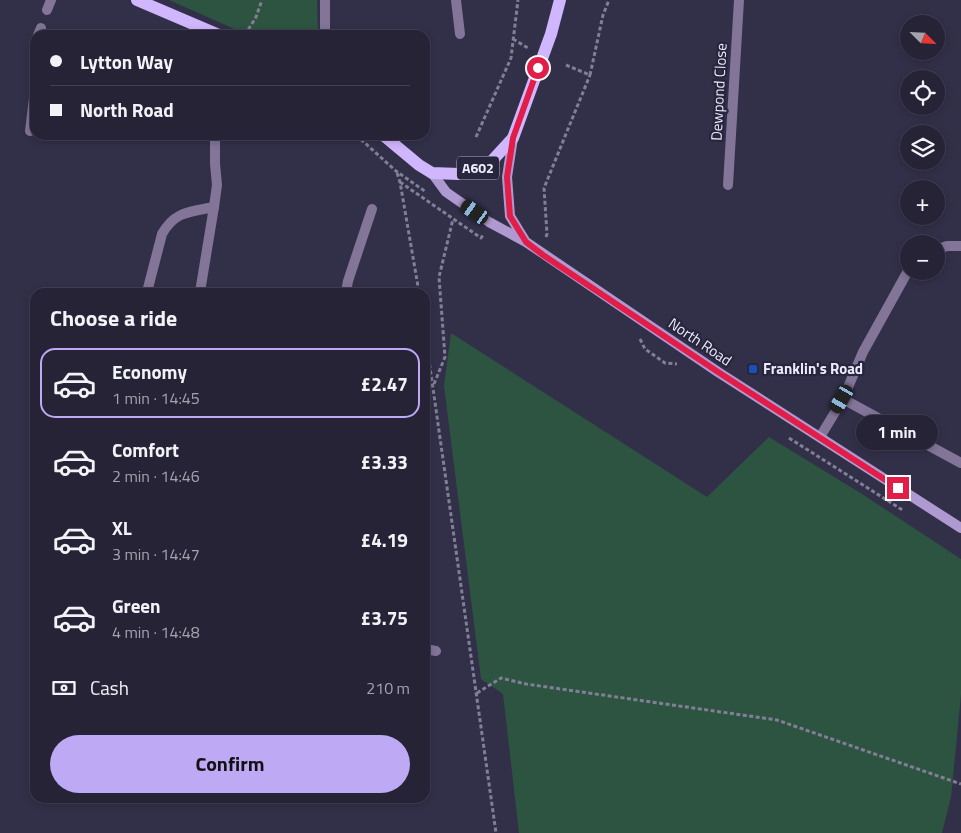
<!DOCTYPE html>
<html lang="en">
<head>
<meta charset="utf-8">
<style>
  body { margin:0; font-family:"Titillium Web",sans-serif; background:#2e2b3f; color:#f1f3f6; height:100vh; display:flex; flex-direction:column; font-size:19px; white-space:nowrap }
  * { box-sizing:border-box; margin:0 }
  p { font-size:16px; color:#a4a4ad }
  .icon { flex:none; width:28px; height:28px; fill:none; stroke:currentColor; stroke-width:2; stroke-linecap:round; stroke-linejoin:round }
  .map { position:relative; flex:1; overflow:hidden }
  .sheet { position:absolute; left:30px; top:288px; width:400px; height:515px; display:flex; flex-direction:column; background:#262337; border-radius:15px; box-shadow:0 2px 8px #0003,0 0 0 1px #424052 }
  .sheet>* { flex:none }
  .banner { position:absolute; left:30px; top:30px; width:400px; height:110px; border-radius:15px; box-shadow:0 2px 8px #0003,0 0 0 1px #424052; display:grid; align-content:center; height:110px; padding:0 20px; background:#262337 }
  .needle { width:32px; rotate:114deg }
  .tools { position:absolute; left:900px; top:15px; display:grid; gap:10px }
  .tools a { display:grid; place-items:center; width:45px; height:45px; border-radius:50%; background:#262337; box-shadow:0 2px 8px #0003,0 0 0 1px #424052; font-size:25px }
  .end { position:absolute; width:22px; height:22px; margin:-11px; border:6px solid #e11d48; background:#fff; box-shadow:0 0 0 2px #fff }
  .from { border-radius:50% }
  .bubble { position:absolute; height:35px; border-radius:18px; background:#262337; box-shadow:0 2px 8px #0003,0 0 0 1px #424052; font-size:16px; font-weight:700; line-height:35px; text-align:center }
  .car { position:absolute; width:15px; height:30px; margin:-15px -8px; border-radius:6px; box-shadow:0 0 4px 1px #0007; background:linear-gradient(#222 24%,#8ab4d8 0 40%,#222 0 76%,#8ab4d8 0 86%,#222 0) }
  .banner b { display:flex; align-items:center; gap:18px; height:48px; font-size:19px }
  .banner b+b { border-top:1px solid #424052 }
  .banner i { width:12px; height:12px; background:#f1f3f6 }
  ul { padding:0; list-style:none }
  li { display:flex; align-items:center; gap:15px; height:70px; margin:0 10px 8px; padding:0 10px; border:2px solid transparent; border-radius:15px }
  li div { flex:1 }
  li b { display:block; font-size:19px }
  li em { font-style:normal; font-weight:700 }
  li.selected { border-color:#bea9f4 }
  li>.icon { width:45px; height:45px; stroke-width:1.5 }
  h2 { padding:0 20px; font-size:22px; line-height:60px }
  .pay { display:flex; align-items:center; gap:12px; height:55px; padding:0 20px; font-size:19px }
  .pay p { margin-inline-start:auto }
  .action { display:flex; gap:10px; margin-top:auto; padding:10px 20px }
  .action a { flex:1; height:58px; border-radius:30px; background:#bea9f4; color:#111; font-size:20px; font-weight:700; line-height:58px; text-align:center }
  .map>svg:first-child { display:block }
  .green { fill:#2c5441 }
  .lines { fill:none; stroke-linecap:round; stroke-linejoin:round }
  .path { stroke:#817f95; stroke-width:3; stroke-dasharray:4 2.5; stroke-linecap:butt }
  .lane { stroke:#827598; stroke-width:10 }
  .street { stroke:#827598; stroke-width:10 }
  .secondary { stroke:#ae9ad1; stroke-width:10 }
  .primary { stroke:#d0b6fd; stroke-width:12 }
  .route { stroke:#e11d48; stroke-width:6 }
  .transit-dot { fill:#1a4fb4; stroke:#28253e; stroke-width:2 }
  .labels { text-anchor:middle; stroke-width:4.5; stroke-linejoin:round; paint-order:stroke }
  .shield { fill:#28253e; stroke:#b1b0c2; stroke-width:1 }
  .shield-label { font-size:14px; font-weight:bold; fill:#ecebfb }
  .street-label { font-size:15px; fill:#ecebfb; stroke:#28253e }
  .poi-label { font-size:15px; font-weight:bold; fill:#ecebfb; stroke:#28253e; text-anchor:start }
</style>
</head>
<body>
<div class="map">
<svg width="961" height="833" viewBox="0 0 961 833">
  <rect width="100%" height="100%" fill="#322f49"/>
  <path class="green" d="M169 0H317L318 35H248Z
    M451 333 707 497 769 437 862 494 961 559V695L951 797 942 833H519L503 694 481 679 444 386Z"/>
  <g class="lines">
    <path class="path" d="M245 35 256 17 262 0
      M513 39 528 48
      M566 65 590 75 603 15 609 0
      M356 135 396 171 426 192
      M476 137 511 58 518 0
      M397 173 400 182 419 292
      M400 182 481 238 483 235
      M546 237 547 234 544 188 590 75
      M425 332 496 833
      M640 339 645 349 665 363 677 364
      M434 384 445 357 439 277 453 219
      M789 438 904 511
      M477 693 501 678 526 684 777 720 961 784"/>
    <path class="lane" d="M47 10 51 0
      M38 35 41 28
      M30 131 34 98 35 50
      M200 292 214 207
      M346 292 348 281 372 209
      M425 649 436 651"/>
    <path class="street" d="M325 0V35
      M456 0 460 34
      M728 185 739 0
      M936 250 947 246H961
      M147 292 162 234C175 211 190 212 214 207L217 185 215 164V135
      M843 399 961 463
      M820 437 843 399 863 352 909 269"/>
    <path class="secondary" d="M513 138 507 177 510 216 526 242
      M432 173 446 192 489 222 526 242 718 372 961 528"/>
    <path class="primary" d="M137 0 219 35
      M383 135 419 165 432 173 459 174 490 163 513 138 551 34 560 0"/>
  </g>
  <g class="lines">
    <path class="route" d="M538 68 513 138 507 177 510 216 526 242 543 255 718 372 898 488"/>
  </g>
  <rect class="transit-dot" x="748" y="364" width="10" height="10" rx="2.5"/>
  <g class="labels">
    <rect class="shield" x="457" y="156.5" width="42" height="23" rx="4"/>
    <g class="shield-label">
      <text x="478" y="173">A602</text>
    </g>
    <g class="street-label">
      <text transform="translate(719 92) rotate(-87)" y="5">Dewpond Close</text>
      <text transform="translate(700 342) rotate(34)" y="5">North Road</text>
    </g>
    <g class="poi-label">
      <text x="763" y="374">Franklin's Road</text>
    </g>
  </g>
</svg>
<div class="tools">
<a><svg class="needle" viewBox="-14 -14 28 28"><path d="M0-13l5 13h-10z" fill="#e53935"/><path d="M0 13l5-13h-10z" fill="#a4a4ad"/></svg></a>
<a><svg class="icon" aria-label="locate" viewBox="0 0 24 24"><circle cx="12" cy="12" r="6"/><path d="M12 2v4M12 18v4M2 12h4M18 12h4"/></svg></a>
<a><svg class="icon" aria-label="layers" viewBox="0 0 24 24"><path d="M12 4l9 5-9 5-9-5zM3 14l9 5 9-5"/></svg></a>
<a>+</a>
<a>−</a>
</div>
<i class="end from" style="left:538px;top:68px"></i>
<i class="end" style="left:898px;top:488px"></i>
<div class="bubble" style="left:856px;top:415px;width:82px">1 min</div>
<i class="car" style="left:475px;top:212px;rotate:305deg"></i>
<i class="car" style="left:842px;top:399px;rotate:210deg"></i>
<div class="banner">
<b><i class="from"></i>Lytton Way</b>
<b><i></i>North Road</b>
</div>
<section class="sheet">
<h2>Choose a ride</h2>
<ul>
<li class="selected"><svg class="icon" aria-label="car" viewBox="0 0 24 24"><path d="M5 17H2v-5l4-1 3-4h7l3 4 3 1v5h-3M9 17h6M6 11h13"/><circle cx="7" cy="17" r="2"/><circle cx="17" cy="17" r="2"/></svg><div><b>Economy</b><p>1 min · 14:45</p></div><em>£2.47</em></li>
<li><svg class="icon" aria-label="car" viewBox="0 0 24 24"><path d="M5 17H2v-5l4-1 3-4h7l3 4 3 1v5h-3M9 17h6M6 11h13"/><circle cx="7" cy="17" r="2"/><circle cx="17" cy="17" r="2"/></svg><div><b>Comfort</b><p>2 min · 14:46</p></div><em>£3.33</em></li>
<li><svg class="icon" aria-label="car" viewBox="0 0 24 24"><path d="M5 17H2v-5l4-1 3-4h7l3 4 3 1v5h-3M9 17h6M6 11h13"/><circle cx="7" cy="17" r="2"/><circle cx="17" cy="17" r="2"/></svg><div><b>XL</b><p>3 min · 14:47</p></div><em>£4.19</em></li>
<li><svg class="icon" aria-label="car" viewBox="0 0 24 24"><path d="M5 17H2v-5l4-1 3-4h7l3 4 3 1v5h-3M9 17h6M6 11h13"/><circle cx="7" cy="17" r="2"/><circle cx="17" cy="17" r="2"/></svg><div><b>Green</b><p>4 min · 14:48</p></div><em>£3.75</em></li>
</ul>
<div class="pay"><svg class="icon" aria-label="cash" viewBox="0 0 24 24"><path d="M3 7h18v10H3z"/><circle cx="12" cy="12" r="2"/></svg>Cash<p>210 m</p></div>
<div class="action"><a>Confirm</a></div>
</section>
</div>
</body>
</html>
